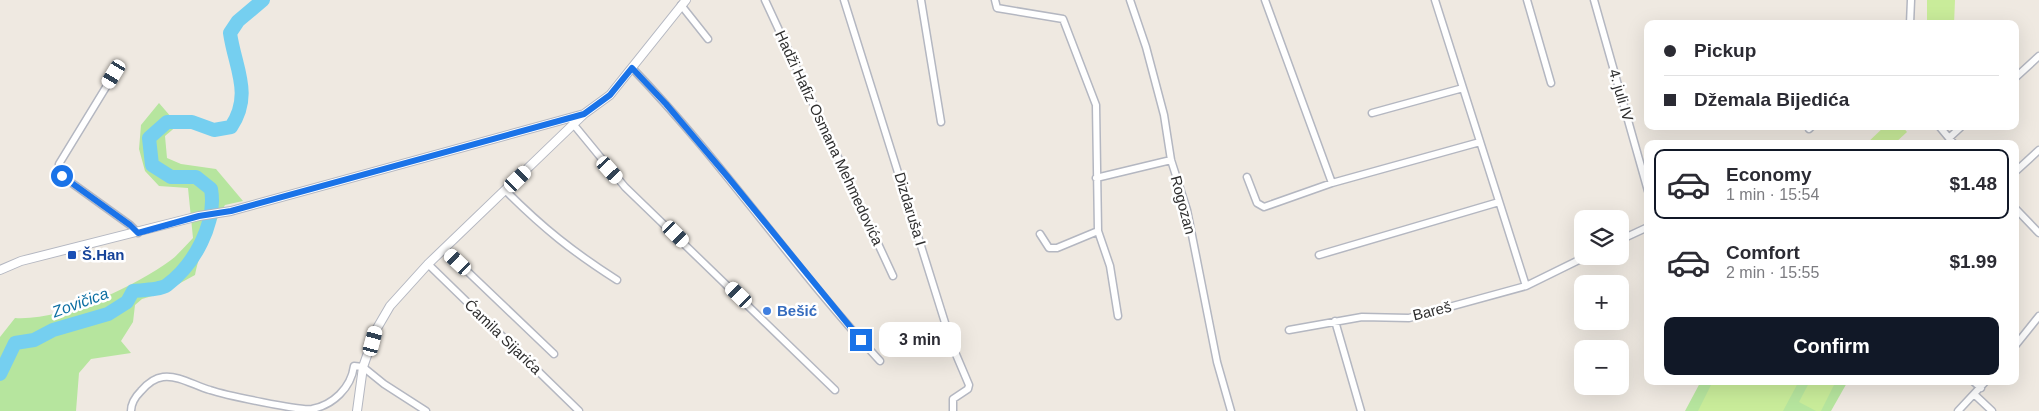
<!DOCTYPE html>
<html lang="en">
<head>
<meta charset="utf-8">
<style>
  body { margin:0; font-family:Arial,sans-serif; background:#f7f7f7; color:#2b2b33; height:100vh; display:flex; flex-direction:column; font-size:19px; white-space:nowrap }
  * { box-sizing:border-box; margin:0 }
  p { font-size:16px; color:#7c7c81 }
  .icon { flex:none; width:28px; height:28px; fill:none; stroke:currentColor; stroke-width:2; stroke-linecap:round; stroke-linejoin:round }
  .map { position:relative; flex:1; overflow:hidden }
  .drawer { position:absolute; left:1644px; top:140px; width:375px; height:245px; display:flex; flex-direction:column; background:#fff; border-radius:10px; box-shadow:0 5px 20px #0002 }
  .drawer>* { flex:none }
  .top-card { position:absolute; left:1644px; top:20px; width:375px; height:110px; border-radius:10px; box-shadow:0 5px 20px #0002; display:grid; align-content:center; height:110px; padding:0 20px; background:#fff }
  .buttons { position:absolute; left:1574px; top:210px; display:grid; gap:10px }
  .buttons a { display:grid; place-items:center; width:55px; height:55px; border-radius:10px; background:#fff; box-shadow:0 5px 20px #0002; font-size:25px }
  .end { position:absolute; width:22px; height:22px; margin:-11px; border:6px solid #1a73e8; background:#fff; box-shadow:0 0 0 2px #fff }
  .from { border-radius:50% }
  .bubble { position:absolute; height:35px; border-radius:10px; background:#fff; box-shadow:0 5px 20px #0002; font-size:16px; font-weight:800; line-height:35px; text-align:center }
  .car { position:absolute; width:15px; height:30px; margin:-15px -8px; border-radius:6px; box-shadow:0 0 4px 1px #0007; background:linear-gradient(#fff 24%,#345 0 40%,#fff 0 76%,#345 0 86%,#fff 0) }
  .top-card b { display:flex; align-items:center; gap:18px; height:48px; font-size:19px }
  .top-card b+b { border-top:1px solid #e1e1e2 }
  .top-card i { width:12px; height:12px; background:#2b2b33 }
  ul { padding:9px 0 0; list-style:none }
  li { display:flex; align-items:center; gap:15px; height:70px; margin:0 10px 8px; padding:0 10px; border:2px solid transparent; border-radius:10px }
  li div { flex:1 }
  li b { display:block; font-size:19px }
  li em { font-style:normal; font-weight:800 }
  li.current { border-color:#111827 }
  li>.icon { width:45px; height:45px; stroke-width:1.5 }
  .cta { display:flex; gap:10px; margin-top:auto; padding:10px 20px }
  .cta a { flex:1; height:58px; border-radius:10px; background:#111827; color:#fff; font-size:20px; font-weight:800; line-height:58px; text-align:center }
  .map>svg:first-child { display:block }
  .green { fill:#b6e59e }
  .pitch { fill:#c9ec9a }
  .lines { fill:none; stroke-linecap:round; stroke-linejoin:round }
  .river { stroke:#75cff0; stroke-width:14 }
  .minor-casing { stroke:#b4b7c1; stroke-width:9 }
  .tertiary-casing { stroke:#b4b7c1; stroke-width:10 }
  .minor { stroke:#fff; stroke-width:6 }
  .tertiary { stroke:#fff; stroke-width:8 }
  .route { stroke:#1a73e8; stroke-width:6 }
  .transit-dot { fill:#1a4fb4; stroke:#fff; stroke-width:2 }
  .shop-dot { fill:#3f7fe0; stroke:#fff; stroke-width:2 }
  .labels { text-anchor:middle; stroke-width:5; stroke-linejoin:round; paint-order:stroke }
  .street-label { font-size:15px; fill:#2e2e2e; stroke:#fff }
  .transit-label { font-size:15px; font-weight:bold; fill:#164399; stroke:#fff; text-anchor:start }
  .shop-label { font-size:15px; font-weight:bold; fill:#366cbe; stroke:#fff; text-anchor:start }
  .water-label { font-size:16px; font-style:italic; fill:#0d6fa3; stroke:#fff }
</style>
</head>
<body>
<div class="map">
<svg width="2039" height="411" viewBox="0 0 2039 411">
  <rect width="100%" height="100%" fill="#efe9e1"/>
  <path class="green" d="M159 103 178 125 165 136 167 158 181 164 216 169 243 201 225 205C212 228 200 248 195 275L162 293 142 299 135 305 133 322 121 341 131 353 91 359 79 373 76 411H0V337L15 318C62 321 134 287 171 260 179 254 186 245 193 238L188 188 159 186 145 171 139 149 141 125Z
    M1701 381H1848L1831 411H1685Z"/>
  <path class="pitch" d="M1927 0H1955L1954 24H1927Z
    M1885 126H1902L1907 132 1894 144H1866Z
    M1713 381H1799L1783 411H1698Z
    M1810 381H1836L1821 411H1816L1799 402Z"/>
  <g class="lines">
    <path class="river" d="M0 374 15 343 34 340 53 330 108 314 127 302 133 291C142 290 160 290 167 285 194 265 217 223 211 189L196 177H171L152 165 149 138 167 122H192L214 130 231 127C253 94 235 68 230 33L238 21 263 0"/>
    <defs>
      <path id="minor" d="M765 0 893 276
        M844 0 952 345 969 385 968 389 953 399V411
        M921 0 941 122
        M995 0 997 8 1063 19 1096 105 1098 231 1110 266 1118 316
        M1130 0 1146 47 1164 115 1171 160 1187 210 1217 362 1231 411
        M1265 0 1332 183 1480 142
        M1435 0 1526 286
        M1527 0 1551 83
        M1594 0 1648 191
        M681 5 708 39
        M1910 24 1911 0
        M632 68C721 160 793 267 880 361
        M114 74 59 164V171L62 176 130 225 138 233
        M2015 78 2039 56
        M1372 113 1463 88
        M574 125 625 187 835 390
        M1939 126 1954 144
        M1809 129 1812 126
        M1949 138 1962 126
        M2015 172 2039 150
        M1247 177 1257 203 1264 207 1332 183
        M1096 178 1171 160
        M506 191C543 228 573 252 617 280
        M2015 208 2039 233
        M1040 234 1049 248H1057L1098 231
        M1620 240 1648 227
        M444 249 554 354
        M1319 255 1499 202
        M428 264 579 411
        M1335 321 1361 411
        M1289 330 1362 317 1409 318 1526 286 1587 256
        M2015 346 2039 316
        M1973 381 1981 388
        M1975 395 1992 411
        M131 411C131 404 136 396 141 391 147 384 154 378 163 377 179 375 195 386 210 390 225 395 300 411 312 409 333 405 351 388 354 366L363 367 384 384 426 411
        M1958 411 1986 381"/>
      <path id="tertiary" d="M0 270 21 261 199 216 231 211 584 114
        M357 411 363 367 376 330 390 306 428 264 584 114 610 95 686 0"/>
    </defs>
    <use href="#minor" class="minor-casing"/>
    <use href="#tertiary" class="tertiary-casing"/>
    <use href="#minor" class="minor"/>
    <use href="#tertiary" class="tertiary"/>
  </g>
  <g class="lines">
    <path class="route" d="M62 176 130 225 138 233 199 216 231 211 584 114 610 95 632 68 666 104 727 176 861 340"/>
  </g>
  <rect class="transit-dot" x="67" y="250" width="10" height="10" rx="2.5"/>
  <circle class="shop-dot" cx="767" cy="311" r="5"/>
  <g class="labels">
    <g class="street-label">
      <text transform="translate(1621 95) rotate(74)" y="5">4. juli IV</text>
      <text transform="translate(829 138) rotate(65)" y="5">Hadži Hafiz Osmana Mehmedovića</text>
      <text transform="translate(1183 205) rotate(75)" y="5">Rogozan</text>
      <text transform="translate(910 209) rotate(73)" y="5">Dizdaruša I</text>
      <text transform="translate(1432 311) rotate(-14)" y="5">Bareš</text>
      <text transform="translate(503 337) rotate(44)" y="5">Ćamila Sijarića</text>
    </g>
    <g class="transit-label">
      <text x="82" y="260">Š.Han</text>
    </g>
    <g class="shop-label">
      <text x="777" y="316">Bešić</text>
    </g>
    <g class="water-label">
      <text transform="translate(80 302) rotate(-20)" y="6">Zovičica</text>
    </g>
  </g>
</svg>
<div class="buttons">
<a><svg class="icon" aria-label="layers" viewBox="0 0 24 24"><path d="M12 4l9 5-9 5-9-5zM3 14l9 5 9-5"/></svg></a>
<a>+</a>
<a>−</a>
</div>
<i class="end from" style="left:62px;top:176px"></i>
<i class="end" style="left:861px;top:340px"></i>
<div class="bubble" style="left:879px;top:322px;width:82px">3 min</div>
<i class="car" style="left:114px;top:74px;rotate:211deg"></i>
<i class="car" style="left:610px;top:170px;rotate:138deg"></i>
<i class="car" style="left:518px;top:179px;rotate:46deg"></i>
<i class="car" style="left:676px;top:234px;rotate:135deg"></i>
<i class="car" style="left:458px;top:262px;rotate:313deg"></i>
<i class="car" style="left:739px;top:295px;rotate:314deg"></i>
<i class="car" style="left:373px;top:341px;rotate:15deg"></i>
<div class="top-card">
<b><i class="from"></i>Pickup</b>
<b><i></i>Džemala Bijedića</b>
</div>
<section class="drawer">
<ul>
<li class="current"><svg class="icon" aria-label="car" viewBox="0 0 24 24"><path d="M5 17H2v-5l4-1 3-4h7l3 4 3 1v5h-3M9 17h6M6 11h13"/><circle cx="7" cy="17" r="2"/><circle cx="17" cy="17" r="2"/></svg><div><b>Economy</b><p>1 min · 15:54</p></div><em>$1.48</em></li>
<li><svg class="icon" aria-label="car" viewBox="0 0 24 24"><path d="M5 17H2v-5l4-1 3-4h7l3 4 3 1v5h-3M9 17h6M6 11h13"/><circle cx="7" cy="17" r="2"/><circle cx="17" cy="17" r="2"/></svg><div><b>Comfort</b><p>2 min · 15:55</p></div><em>$1.99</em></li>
</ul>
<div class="cta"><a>Confirm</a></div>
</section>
</div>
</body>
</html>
